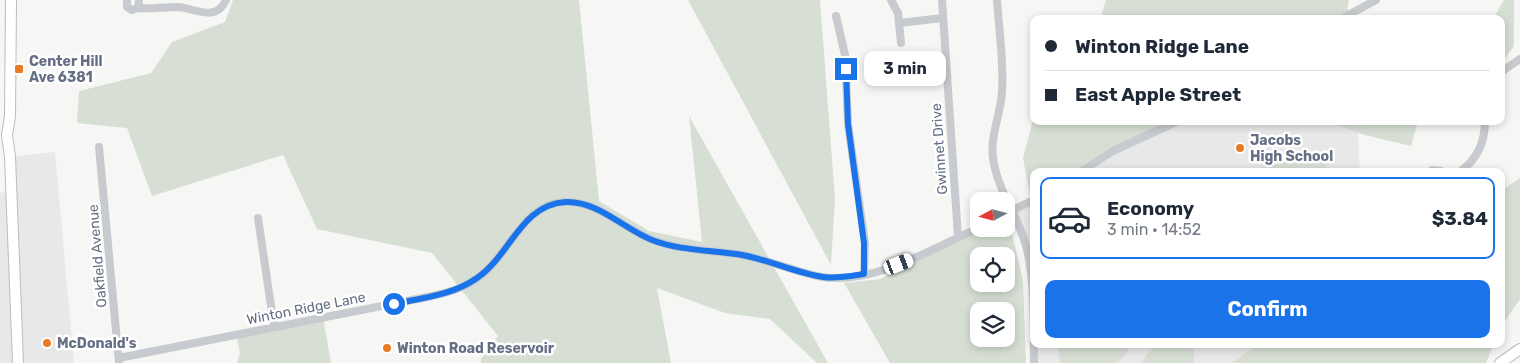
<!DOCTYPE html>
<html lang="en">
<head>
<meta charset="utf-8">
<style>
  body { margin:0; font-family:Rubik,sans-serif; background:#f2f2f3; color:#1f2937; height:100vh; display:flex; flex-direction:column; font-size:19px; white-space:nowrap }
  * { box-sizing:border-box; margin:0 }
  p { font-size:16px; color:#747a83 }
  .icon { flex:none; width:28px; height:28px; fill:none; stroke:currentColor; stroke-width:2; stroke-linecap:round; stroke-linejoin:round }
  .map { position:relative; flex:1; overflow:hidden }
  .side { position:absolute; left:1030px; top:168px; width:475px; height:180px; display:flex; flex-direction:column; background:#fff; border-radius:10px; box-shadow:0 2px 8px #0003 }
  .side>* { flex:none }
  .guide { position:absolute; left:1030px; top:15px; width:475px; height:110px; border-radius:10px; box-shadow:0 2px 8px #0003; display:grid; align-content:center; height:110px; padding:0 15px; background:#fff }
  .needle { width:32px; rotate:263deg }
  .controls { position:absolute; left:970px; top:192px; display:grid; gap:10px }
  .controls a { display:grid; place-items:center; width:45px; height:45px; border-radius:10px; background:#fff; box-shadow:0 2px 8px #0003; font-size:25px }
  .end { position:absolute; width:22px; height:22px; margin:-11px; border:6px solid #1a73e8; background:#fff; box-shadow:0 0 0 2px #fff }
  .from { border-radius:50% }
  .bubble { position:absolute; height:35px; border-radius:10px; background:#fff; box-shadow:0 2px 8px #0003; font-size:16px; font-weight:700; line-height:35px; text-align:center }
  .car { position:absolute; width:15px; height:30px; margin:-15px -8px; border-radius:6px; box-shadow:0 0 4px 1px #0007; background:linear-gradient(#fff 24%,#345 0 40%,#fff 0 76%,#345 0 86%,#fff 0) }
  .guide b { display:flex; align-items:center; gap:18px; height:48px; font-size:19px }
  .guide b+b { border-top:1px solid #e0e1e3 }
  .guide i { width:12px; height:12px; background:#1f2937 }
  ul { padding:9px 0 0; list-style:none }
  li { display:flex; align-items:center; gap:15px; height:82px; margin:0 10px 8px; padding:0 5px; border:2px solid transparent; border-radius:10px }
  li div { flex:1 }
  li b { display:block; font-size:19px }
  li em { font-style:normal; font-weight:700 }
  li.current { border-color:#1a73e8 }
  li>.icon { width:45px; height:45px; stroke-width:1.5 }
  .action { display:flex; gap:10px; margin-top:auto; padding:10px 15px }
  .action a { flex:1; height:58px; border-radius:10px; background:#1a73e8; color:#fff; font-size:20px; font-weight:700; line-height:58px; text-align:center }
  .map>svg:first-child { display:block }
  .built { fill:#e7e8e7 }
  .green { fill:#d7dfd5; fill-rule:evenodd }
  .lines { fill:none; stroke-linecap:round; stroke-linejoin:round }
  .major-casing { stroke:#babcc1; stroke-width:12 }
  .minor { stroke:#c7cace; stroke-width:8 }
  .major { stroke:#fff; stroke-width:10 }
  .route { stroke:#1a73e8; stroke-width:6 }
  .poi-dot { fill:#e77c24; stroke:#fff; stroke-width:2 }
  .labels { text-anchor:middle; stroke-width:5; stroke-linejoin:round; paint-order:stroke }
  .poi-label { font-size:14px; font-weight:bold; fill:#657086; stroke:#fff; text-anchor:start }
  .street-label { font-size:14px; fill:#657086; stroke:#fff }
</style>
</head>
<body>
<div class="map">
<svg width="1520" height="363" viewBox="0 0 1520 363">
  <rect width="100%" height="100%" fill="#f6f7f4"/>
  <path class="built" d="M1178 121H1357L1360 171H1082Z
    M55 152 74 363H0V193L12 191 10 157Z
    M1034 200V344H1371L1372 363H1034L1030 266 1012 210Z"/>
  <path class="green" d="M233 0H579L599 201 649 231 702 242 689 116 828 363H817L770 319 725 313 657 288 671 363H481V359L498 336 432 253 317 229 283 155 152 196 127 128 77 123 79 91 151 73 172 42 225 22Z
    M688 0H820L835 199 831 265Z
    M1106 0H1349L1346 19H1100Z
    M1504 0H1514V46L1501 64V19H1493Z
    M1034 116V121H1166L1162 129 1082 171H1034V200L1031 201 1023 158Z
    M1326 121H1418L1411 146 1365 135Z
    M1323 153 1327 171H1247Z
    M1520 178V299L1501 327V191Z
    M1009 221 1023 280 1026 363H890L844 283 880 279 981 229H1006V222ZM979 256H1006V284H979ZM979 311H1006V339H979Z
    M323 317 331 363H237L240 353 236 335Z
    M1058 344H1132L1124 357 1115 363H1060Z
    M1158 344H1194V363H1142L1148 353Z
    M1260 344H1378L1379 346 1380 344H1494L1486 363H1231Z"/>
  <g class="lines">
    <defs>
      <path id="major" d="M11 0 10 116 7 135 10 157 18 363
        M1500 363 1520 349"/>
    </defs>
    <use href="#major" class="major-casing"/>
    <path class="minor" d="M127 0V7L132 10 138 8 139 0
      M891 0 898 13 901 43
      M942 0 958 237
      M997 0C999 30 1004 61 1002 91 1001 114 990 135 993 158 997 190 1018 215 1026 246 1036 283 1033 325 1034 363
      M138 8C151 9 164 7 178 7 194 8 216 23 226 0
      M836 16 845 55 848 124 865 243 864 275
      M1341 19 1376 0
      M899 23 943 18
      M1501 72 1520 59
      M99 147 119 363
      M1432 170 1441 171
      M1082 171 1113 151 1178 121
      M1461 171C1477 159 1485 141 1485 121
      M1006 213 1034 200
      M258 218 274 326
      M119 358 427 297C448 293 469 287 485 272 511 249 525 204 564 202 598 200 623 229 653 240 681 251 713 250 742 255 770 260 795 272 822 277 875 285 932 248 979 228"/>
    <use href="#major" class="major"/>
  </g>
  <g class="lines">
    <path class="route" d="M394 304C422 298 453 295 477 278 510 256 521 204 566 202 598 201 624 229 652 240 680 251 713 250 742 255 770 260 795 273 823 277 836 279 851 276 864 274V243L848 124 846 69"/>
  </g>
  <g class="poi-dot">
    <rect x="14" y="64" width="10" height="10" rx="2.5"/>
    <circle cx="1240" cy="148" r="5"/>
    <circle cx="47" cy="343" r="5"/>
    <circle cx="387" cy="348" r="5"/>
  </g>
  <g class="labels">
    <g class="poi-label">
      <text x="29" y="66">Center Hill<tspan x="29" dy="16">Ave 6381</tspan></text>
      <text x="1250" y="145">Jacobs<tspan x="1250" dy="16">High School</tspan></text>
      <text x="57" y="348">McDonald's</text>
      <text x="397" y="353">Winton Road Reservoir</text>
    </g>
    <g class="street-label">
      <text transform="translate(939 149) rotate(-94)" y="5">Gwinnet Drive</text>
      <text transform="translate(97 256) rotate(-95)" y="5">Oakfield Avenue</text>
      <text transform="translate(306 308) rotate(-11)" y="5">Winton Ridge Lane</text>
    </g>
  </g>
</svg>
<div class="controls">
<a><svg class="needle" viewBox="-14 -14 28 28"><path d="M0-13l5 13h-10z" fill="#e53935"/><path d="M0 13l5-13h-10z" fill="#747a83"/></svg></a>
<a><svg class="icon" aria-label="locate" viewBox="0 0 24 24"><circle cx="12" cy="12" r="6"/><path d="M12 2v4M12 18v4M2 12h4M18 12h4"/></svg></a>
<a><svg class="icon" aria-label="layers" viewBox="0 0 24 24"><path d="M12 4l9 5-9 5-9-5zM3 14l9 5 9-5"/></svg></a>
</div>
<i class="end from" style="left:394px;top:304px"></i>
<i class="end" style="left:846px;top:69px"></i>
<div class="bubble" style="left:864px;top:51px;width:82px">3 min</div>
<i class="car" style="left:899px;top:264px;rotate:69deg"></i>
<div class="guide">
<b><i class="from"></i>Winton Ridge Lane</b>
<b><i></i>East Apple Street</b>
</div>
<section class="side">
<ul>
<li class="current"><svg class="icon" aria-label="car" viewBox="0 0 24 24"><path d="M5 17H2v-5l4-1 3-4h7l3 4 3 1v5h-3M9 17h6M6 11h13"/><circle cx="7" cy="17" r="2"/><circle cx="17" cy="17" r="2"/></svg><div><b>Economy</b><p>3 min · 14:52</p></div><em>$3.84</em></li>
</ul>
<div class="action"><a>Confirm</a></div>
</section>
</div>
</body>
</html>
